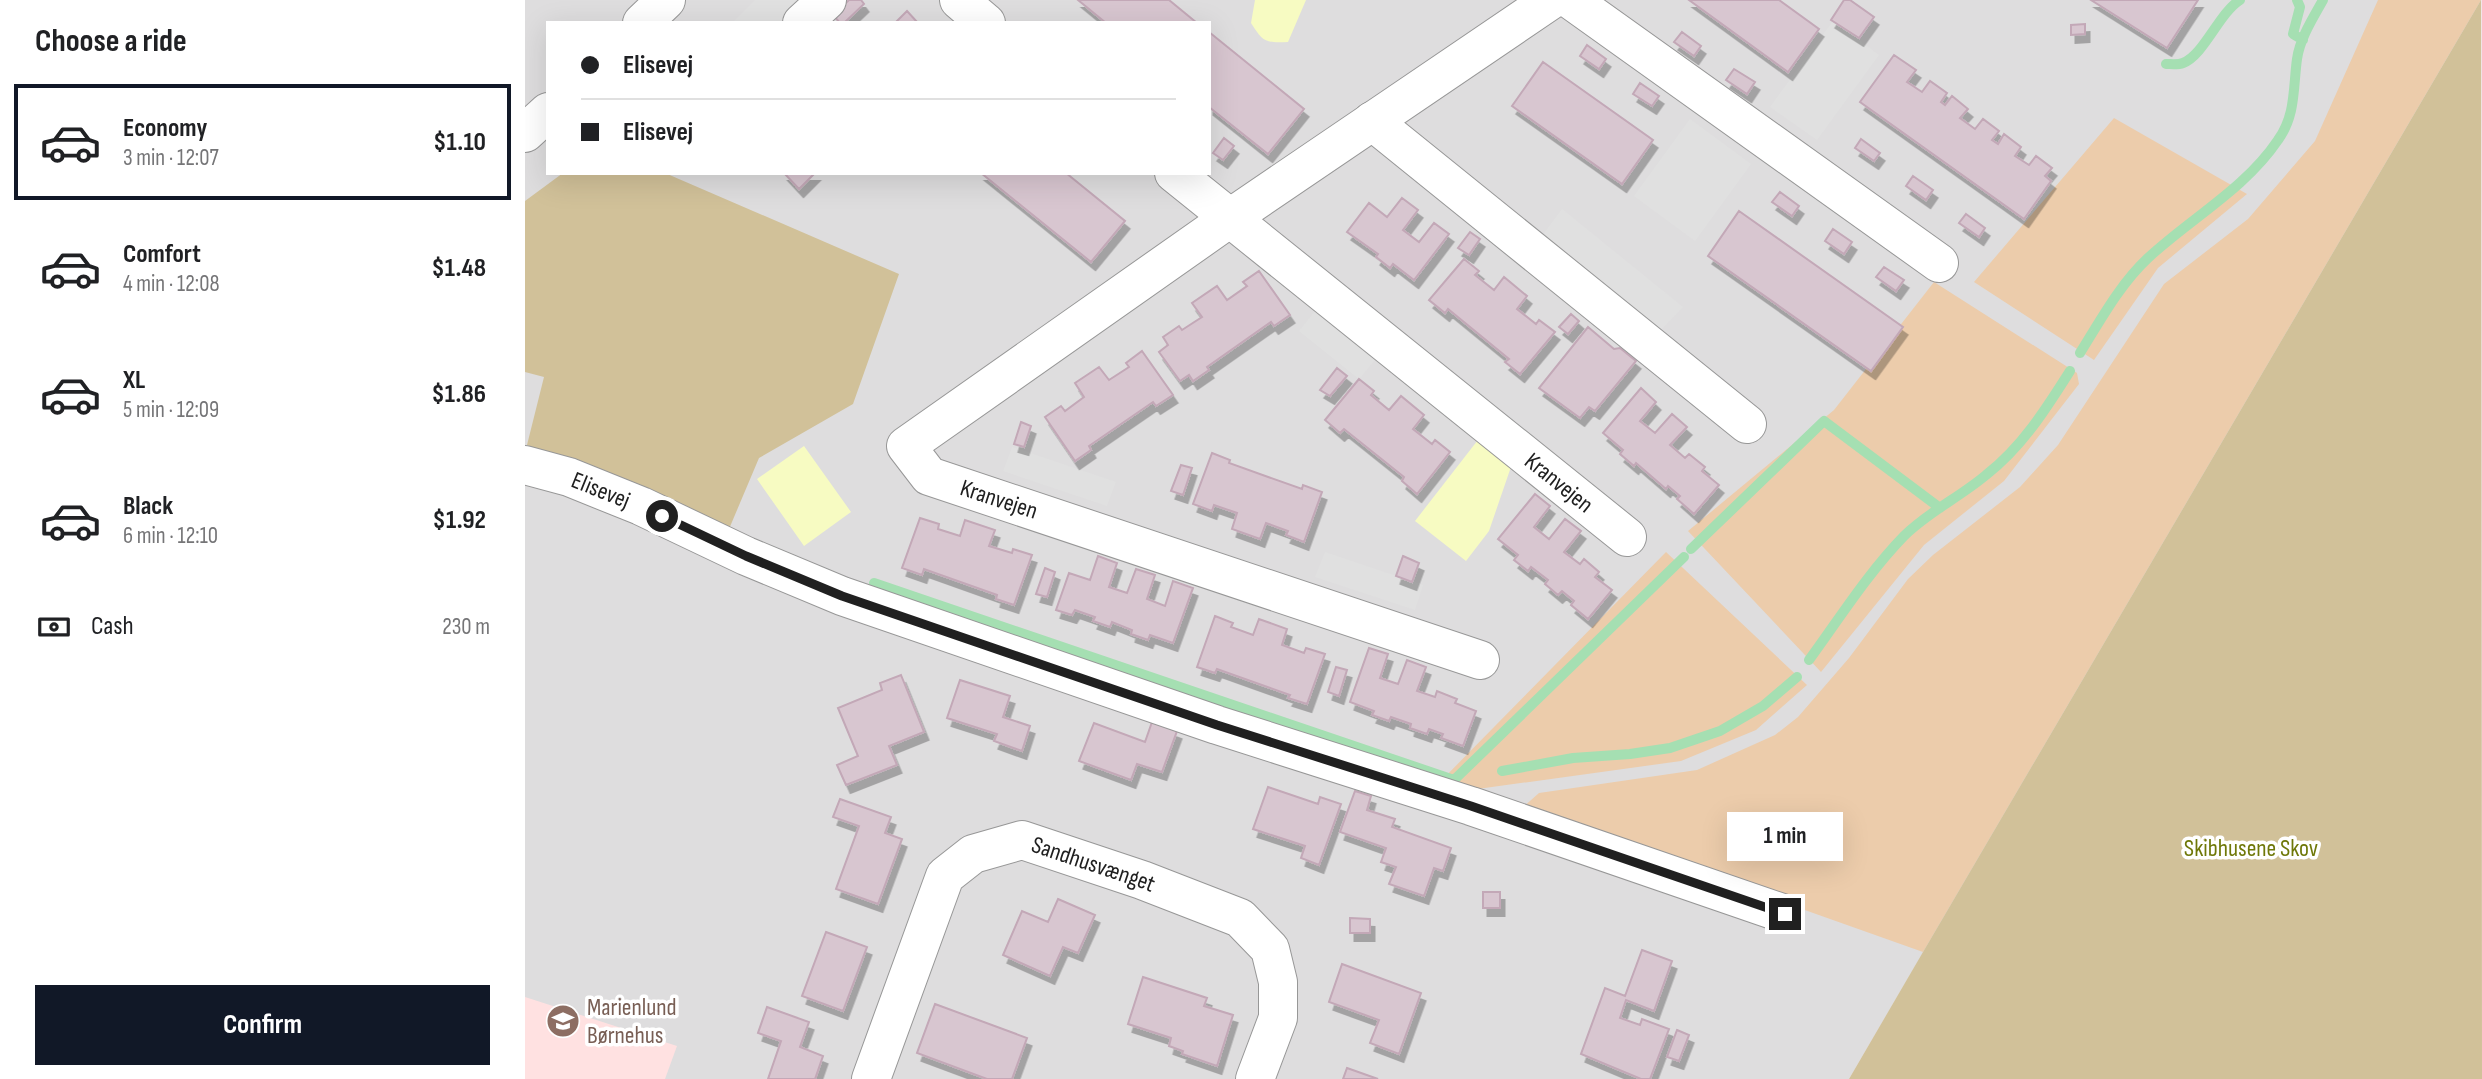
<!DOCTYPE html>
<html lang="en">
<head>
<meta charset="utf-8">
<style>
  body { margin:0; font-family:"Sofia Sans Condensed",sans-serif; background:#f6f6f6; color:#202124; height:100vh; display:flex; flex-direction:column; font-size:26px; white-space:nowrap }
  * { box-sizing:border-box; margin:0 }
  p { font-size:23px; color:#757577 }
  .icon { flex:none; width:38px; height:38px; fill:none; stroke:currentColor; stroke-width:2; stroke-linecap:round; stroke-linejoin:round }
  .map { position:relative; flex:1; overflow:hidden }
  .panel { display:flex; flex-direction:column; background:#fff; width:525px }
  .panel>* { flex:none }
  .hud { position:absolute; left:21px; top:21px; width:665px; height:154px; border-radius:0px; box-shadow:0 7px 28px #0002; display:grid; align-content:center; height:154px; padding:0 35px; background:#fff }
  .end { position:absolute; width:32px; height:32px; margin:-16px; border:9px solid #202020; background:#fff; box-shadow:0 0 0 4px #fff }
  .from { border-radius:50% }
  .bubble { position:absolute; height:49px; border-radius:0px; background:#fff; box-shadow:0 7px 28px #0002; font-size:23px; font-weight:700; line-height:49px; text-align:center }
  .hud b { display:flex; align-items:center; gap:24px; height:66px; font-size:26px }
  .hud b+b { border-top:2px solid #e0e0e0 }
  .hud i { width:18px; height:18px; background:#202124 }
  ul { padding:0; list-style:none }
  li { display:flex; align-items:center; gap:21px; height:116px; margin:0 14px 10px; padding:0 21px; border:4px solid transparent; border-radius:0px }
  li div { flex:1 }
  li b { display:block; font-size:26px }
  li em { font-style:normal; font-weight:700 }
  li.active { border-color:#111827 }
  li>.icon { width:63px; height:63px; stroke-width:1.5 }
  h2 { padding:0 35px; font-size:32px; line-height:84px }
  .pay { display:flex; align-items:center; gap:18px; height:77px; padding:0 35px; font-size:26px }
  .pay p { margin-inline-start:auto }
  .button { display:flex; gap:14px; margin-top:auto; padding:14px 35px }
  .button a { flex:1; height:80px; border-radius:0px; background:#111827; color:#fff; font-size:28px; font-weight:700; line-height:80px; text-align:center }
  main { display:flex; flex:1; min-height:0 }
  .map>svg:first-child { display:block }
  .residential { fill:#deddde; fill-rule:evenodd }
  .education { fill:#ffe1e1 }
  .grass { fill:#ecccab }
  .forest { fill:#d1c199 }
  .park { fill:#f7fbc2 }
  .parking { fill:#e0e0e0 }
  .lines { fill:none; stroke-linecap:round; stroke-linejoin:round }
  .stream { stroke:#a5dfb2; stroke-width:10 }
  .building { fill:#d8c6d0; stroke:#c3a8b7; stroke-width:2; filter:url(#shadow) }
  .minor-casing { stroke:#979797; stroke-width:40 }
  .minor { stroke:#fff; stroke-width:38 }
  .route { stroke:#202020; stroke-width:9 }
  .labels { text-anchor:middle; stroke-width:7; stroke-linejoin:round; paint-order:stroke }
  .street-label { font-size:24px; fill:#202020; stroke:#fff }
  .park-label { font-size:24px; fill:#6f7809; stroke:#fff }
  .education-label { font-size:24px; fill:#785e54; stroke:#fff; text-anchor:start }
</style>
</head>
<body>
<main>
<section class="panel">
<h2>Choose a ride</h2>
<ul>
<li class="active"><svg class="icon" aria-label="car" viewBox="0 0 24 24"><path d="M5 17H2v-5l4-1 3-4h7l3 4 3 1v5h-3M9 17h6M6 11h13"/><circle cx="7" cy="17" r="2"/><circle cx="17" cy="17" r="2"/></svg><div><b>Economy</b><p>3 min · 12:07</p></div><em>$1.10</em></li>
<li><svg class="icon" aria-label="car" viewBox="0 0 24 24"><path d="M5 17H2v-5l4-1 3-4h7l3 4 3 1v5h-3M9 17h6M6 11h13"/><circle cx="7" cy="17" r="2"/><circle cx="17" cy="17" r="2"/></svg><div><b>Comfort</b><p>4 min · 12:08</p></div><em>$1.48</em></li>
<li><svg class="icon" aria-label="car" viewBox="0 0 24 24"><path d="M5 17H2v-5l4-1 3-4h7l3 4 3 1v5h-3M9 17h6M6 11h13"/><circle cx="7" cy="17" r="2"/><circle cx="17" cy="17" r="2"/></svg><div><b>XL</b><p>5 min · 12:09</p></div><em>$1.86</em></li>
<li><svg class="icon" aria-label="car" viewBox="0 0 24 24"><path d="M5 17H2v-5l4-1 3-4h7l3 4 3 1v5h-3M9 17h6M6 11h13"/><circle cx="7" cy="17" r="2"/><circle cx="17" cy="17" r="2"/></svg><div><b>Black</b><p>6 min · 12:10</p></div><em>$1.92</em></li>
</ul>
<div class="pay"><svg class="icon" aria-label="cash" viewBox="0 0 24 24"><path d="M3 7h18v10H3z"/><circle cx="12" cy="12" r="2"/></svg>Cash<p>230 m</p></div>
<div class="button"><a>Confirm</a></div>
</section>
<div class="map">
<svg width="1957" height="1079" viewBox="0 0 1957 1079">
  <defs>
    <filter id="shadow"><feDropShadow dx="4.5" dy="8" stdDeviation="0" flood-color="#0004"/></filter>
  </defs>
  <rect width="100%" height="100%" fill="#f1e6e9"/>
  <path class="residential" d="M0 0H1956L1324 1079H0ZM23 23H684V173H23Z"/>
  <path class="education" d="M0 997 152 1046 140 1079H0Z"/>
  <path class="grass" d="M1853 0H1956L1398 952 996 809 1014 793 1172 770 1250 735 1273 717 1324 658 1383 579 1408 555 1495 487 1533 445 1639 284 1723 219 1790 141Z
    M1589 118 1722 194 1633 268 1569 360 1449 282Z
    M1409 282 1552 373 1554 384 1479 481 1399 545 1296 672 1163 531 1309 410Z
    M1141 552 1282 685 1231 730 1156 761 931 792 912 785Z"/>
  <path class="forest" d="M1956 0 1957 1079H1324L1398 952Z
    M38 173H140L374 274 328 404 234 458 204 529 2 445 19 377 0 372V201Z"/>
  <path class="park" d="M730 0H781L763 42C740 43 738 42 726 23Z
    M956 436 988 461 964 531 941 561 890 521Z
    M279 446 326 512 279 546 232 479Z"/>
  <path class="parking" d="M230 0H302L277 23H207Z
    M1308 21 1354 55 1292 140 1245 107Z
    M1165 119 1226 164 1170 241 1109 196Z
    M1037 209 1158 307 1135 331 1016 237Z
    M794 306 854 355 834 379 774 331Z
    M487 447 591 482 582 506 478 471Z
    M800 552 898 585 890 610 790 577Z"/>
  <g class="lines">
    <path class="stream" d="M1772 0 1775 7 1768 34 1778 40
      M1641 64C1646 64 1653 65 1658 63 1679 55 1694 13 1715 0
      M1555 353C1575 321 1595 284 1623 258 1666 218 1720 189 1753 140 1771 115 1768 88 1772 59 1775 38 1788 18 1798 0
      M1166 549 1299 421 1415 508
      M349 583 929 780 1159 557
      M1284 660C1314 619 1343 573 1379 536 1403 512 1435 497 1461 475 1497 447 1521 409 1545 371
      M977 771 1048 758 1105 754 1145 748 1195 731 1238 706 1272 677"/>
  </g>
  <path class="building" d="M324 0H336L339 4 319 23H315L308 15Z
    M553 0H644L672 23H581Z
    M1164 0H1254L1294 29 1263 72Z
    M1319 0H1325L1349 17 1334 38 1306 20Z
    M1566 0H1673L1642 48Z
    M382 11 393 23H370Z
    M1560 24V34L1546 35V25Z
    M684 32 779 109 743 154 684 107Z
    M1157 32 1176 46 1169 56 1149 42Z
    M1062 45 1081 59 1074 69 1055 56Z
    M1369 55 1391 70 1382 82 1397 92 1405 81 1422 93 1416 102 1420 105 1427 96 1443 109 1435 118 1450 129 1458 119 1474 131 1467 140 1473 144 1479 134 1496 147 1490 156 1504 165 1511 156 1527 168 1520 176 1526 181 1499 219 1335 102Z
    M1018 62 1128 140 1097 184 987 106Z
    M1209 69 1230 82 1222 94 1201 80Z
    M1115 83 1134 96 1127 106 1108 94Z
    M699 138 709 146 698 160 688 153Z
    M1336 139 1355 153 1349 161 1330 148Z
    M259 173H290L274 189Z
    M456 173H541L600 221 566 262Z
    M1388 176 1408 190 1401 200 1381 186Z
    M1255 192 1274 206 1267 216 1247 202Z
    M877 198 893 210 878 230 894 242 909 223 924 234 889 280 868 264 865 268 851 257 853 254 822 232 844 203 862 217Z
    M1214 211 1378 327 1346 371 1183 256Z
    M1441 214 1460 228 1454 237 1434 223Z
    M1308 229 1327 242 1319 254 1300 241Z
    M945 232 955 239 944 255 933 248Z
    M939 259 954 271 950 275 969 290 979 277 1002 296 992 309 1011 324 1014 320 1030 332 995 374 980 362 984 359 923 309 920 313 904 300Z
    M1359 267 1379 280 1371 291 1351 277Z
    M734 271 765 315 749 326 746 322 682 367 684 370 668 381 664 375 655 381 634 352 643 345 638 337 654 326 657 330 677 317 667 303 692 286 702 300 722 286 718 282Z
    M1046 314 1054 321 1043 334 1034 327Z
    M1063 327 1089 349 1095 348 1111 361 1070 411 1064 407 1055 418 1014 388Z
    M617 351 648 395 631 406 628 402 564 446 566 450 550 461 520 417 536 406 540 411 559 397 550 383 574 367 584 380 604 367 601 363Z
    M812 368 822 376 805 396 795 390Z
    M834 379 849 391 846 395 864 410 876 396 899 415 888 429 907 444 910 440 925 452 892 494 877 481 879 477 819 429 815 433 800 420Z
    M1116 388 1131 402 1115 421 1130 433 1147 414 1162 427 1145 445 1160 458 1164 454 1180 467 1177 471 1194 485 1169 514 1152 499 1155 496 1143 486 1141 489 1111 463 1109 466 1095 454 1098 450 1078 433Z
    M496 422 506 426 499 447 489 444Z
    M687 453 705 460 704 463 777 489 778 485 797 492 779 542 761 535 763 531 741 523 735 539 707 529 712 513 689 505 687 511 668 504Z
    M656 465 667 468 658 495 646 491Z
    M1010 494 1025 506 1009 527 1024 539 1040 519 1056 531 1039 552 1055 564 1059 559 1074 572 1070 577 1087 590 1063 619 1046 605 1049 601 1037 591 1033 595 1020 584 1023 580 1006 567 1003 571 989 560 993 555 973 539Z
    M395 518 414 524 413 529 435 536 440 520 470 530 464 546 487 553 488 549 507 555 489 605 471 599 472 595 399 569 397 575 377 568Z
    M573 556 592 563 584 587 602 593 611 569 630 575 622 599 640 606 648 581 668 588 648 643 625 635 623 640 606 634 607 630 587 622 585 627 568 621 570 617 550 610 547 615 531 610 544 573 565 580Z
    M878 556 894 563 887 582 871 576Z
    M520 568 530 572 522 597 511 594Z
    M690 616 708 623 706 627 728 635 734 619 762 629 757 645 779 653 781 648 800 654 782 704 763 698 765 695 692 669 690 673 672 667Z
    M844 648 863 654 855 678 873 684 882 660 901 667 892 691 910 697 912 691 932 699 930 703 951 711 938 746 916 738 918 734 904 729 902 734 885 728 886 724 866 717 864 721 847 715 849 711 825 702Z
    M811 667 822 670 814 696 803 692Z
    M376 675 399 732 364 746 372 765 321 785 312 765 333 756 313 708 357 690 355 683Z
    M435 680 485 696 478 717 505 726 497 751 469 741 472 734 422 718Z
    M627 722 652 731 637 772 612 764 606 780 554 761 569 723 620 742Z
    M743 787 793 804 795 797 816 804 794 865 776 858 780 846 728 829Z
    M830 791 846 796 842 810 870 819 867 827 926 848 918 871 909 868 899 896 864 884 871 867 856 862 861 848 815 832Z
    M315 799 366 817 360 833 377 839 353 904 311 889 334 826 308 817Z
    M958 892H975V908H958Z
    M533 899 570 915 553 953 538 947 525 976 478 955 497 911 523 922Z
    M825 918 845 919V933H825Z
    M301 932 342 947 318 1011 277 996Z
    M1117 950 1147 961 1129 1011 1101 1000 1095 1018 1115 1025 1117 1019 1144 1029 1125 1079H1116L1056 1054 1080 988 1100 996Z
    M817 964 896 993 874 1054 845 1043 854 1020 804 1002Z
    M618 977 682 998 679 1006 708 1015 692 1066 657 1054 658 1051 644 1046 646 1038 603 1024Z
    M410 1004 502 1038 487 1079H462L392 1053Z
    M242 1007 284 1022 275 1047 298 1056 290 1079H243L256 1041 233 1033Z
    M1152 1030 1164 1035 1154 1061 1142 1057Z
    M822 1068 853 1079H818Z"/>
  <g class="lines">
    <defs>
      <g id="minor">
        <path d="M434 0 461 23"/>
        <path d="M1046 0 1414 263"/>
        <path d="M117 23 141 0"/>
        <path d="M277 23 302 0"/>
        <path d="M847 121 1222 424"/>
        <path d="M0 133 23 112"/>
        <path id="s1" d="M649 173 1102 537"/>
        <path id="s2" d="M0 465 44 477 116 506 221 556 317 596 692 725 946 806 1260 914"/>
        <path d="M955 660 404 476 381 446 705 218 1026 0"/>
        <path id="s3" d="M346 1079 420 876 448 854 497 840 617 880 715 918 745 949 753 982V1018L730 1079"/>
      </g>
    </defs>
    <use href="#minor" class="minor-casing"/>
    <use href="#minor" class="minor"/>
  </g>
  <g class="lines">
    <path class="route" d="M137 516 221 556 317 596 692 725 946 806 1260 914"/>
  </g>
  <defs>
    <symbol id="school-disc" viewBox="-11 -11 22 22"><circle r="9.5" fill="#8d6e63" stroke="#fff"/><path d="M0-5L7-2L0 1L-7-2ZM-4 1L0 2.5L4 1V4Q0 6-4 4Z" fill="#fff"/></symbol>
  </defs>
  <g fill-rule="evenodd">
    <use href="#school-disc" x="19" y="1002" width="38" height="38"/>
  </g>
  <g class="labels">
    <g class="street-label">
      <text dy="8" stroke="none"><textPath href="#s1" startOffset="494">Kranvejen</textPath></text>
      <text dy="8" stroke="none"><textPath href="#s2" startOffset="80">Elisevej</textPath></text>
      <text transform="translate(474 499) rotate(18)" y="8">Kranvejen</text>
      <text dy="8" stroke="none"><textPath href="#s3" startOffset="378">Sandhusvænget</textPath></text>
    </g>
    <g class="park-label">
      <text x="1726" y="856">Skibhusene Skov</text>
    </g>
    <g class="education-label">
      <text x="62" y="1015">Marienlund<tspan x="62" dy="28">Børnehus</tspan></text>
    </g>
  </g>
</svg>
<i class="end from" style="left:137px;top:516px"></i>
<i class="end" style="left:1260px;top:914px"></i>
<div class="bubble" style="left:1202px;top:812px;width:116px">1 min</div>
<div class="hud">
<b><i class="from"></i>Elisevej</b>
<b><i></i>Elisevej</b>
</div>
</div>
</main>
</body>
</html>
